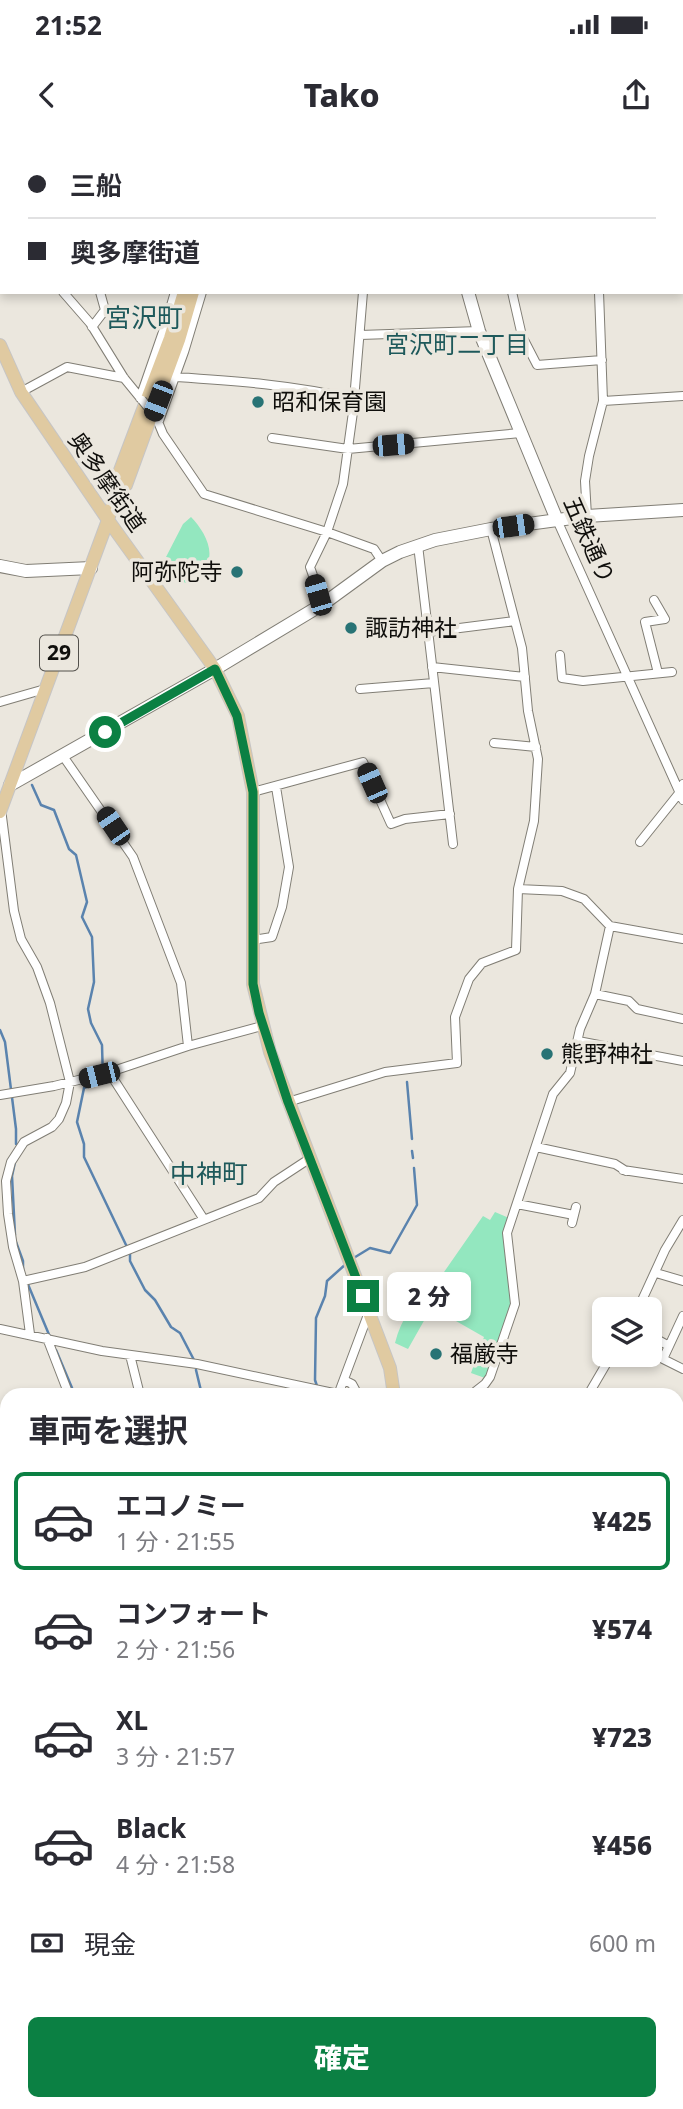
<!DOCTYPE html>
<html lang="ja">
<head>
<meta charset="utf-8">
<style>
  body { margin:0; font-family:"Noto Sans","Noto Sans JP",sans-serif; background:#f2f2f3; color:#2b2b33; height:100vh; display:flex; flex-direction:column; font-size:26px; white-space:nowrap }
  * { box-sizing:border-box; margin:0 }
  p { font-size:23px; color:#7c7c81 }
  .icon { flex:none; width:38px; height:38px; fill:none; stroke:currentColor; stroke-width:2; stroke-linecap:round; stroke-linejoin:round }
  .map { position:relative; flex:1; overflow:hidden }
  .sheet { position:absolute; left:0px; top:1248px; width:684px; height:723px; display:flex; flex-direction:column; background:#fff; border-radius:21px 21px 0 0; box-shadow:0 4px 10px #0003 }
  .sheet>* { flex:none }
  .hud { position:absolute; left:0px; top:0px; width:684px; height:154px; box-shadow:0 4px 10px #0003; display:grid; align-content:center; height:154px; padding:0 28px; background:#fff }
  .fabs { position:absolute; left:592px; top:1157px; display:grid; gap:14px }
  .fabs a { display:grid; place-items:center; width:70px; height:70px; border-radius:10px; background:#fff; box-shadow:0 4px 10px #0003; font-size:35px }
  .end { position:absolute; width:32px; height:32px; margin:-16px; border:9px solid #0b8043; background:#fff; box-shadow:0 0 0 4px #fff }
  .from { border-radius:50% }
  .bubble { position:absolute; height:49px; border-radius:10px; background:#fff; box-shadow:0 4px 10px #0003; font-size:23px; font-weight:800; line-height:49px; text-align:center }
  .car { position:absolute; width:21px; height:42px; margin:-21px -10px; border-radius:9px; box-shadow:0 0 5px 2px #0007; background:linear-gradient(#222 24%,#8ab4d8 0 40%,#222 0 76%,#8ab4d8 0 86%,#222 0) }
  .hud b { display:flex; align-items:center; gap:24px; height:66px; font-size:26px }
  .hud b+b { border-top:2px solid #e1e1e2 }
  .hud i { width:18px; height:18px; background:#2b2b33 }
  ul { padding:0; list-style:none }
  li { display:flex; align-items:center; gap:21px; height:98px; margin:0 14px 10px; padding:0 14px; border:4px solid transparent; border-radius:10px }
  li div { flex:1 }
  li b { display:block; font-size:26px }
  li em { font-style:normal; font-weight:800 }
  li.current { border-color:#0b8043 }
  li>.icon { width:63px; height:63px; stroke-width:1.5 }
  h2 { padding:0 28px; font-size:32px; line-height:84px }
  .pay { display:flex; align-items:center; gap:18px; height:77px; padding:0 28px; font-size:26px }
  .pay p { margin-inline-start:auto }
  .primary-button { display:flex; gap:14px; margin-top:auto; padding:14px 28px }
  .primary-button a { flex:1; height:80px; border-radius:10px; background:#0b8043; color:#fff; font-size:28px; font-weight:800; line-height:80px; text-align:center }
  .status { display:flex; justify-content:space-between; align-items:center; height:49px; padding:0 35px; background:#fff; direction:ltr }
  .status svg { height:19px; fill:currentColor }
  header { display:flex; justify-content:space-between; align-items:center; height:91px; padding:0 28px; background:#fff; font-size:32px; font-weight:800 }
  .map>svg:first-child { display:block }
  .green { fill:#93e7bf }
  .lines { fill:none; stroke-linecap:round; stroke-linejoin:round }
  .stream { stroke:#5a83ae; stroke-width:2.5 }
  .street-casing { stroke:#817e75; stroke-width:10 }
  .secondary-casing { stroke:#817e75; stroke-width:14 }
  .primary-casing { stroke:#c6c5c5; stroke-width:14 }
  .street { stroke:#fff; stroke-width:8 }
  .secondary { stroke:#fff; stroke-width:12 }
  .primary { stroke:#e0caa1; stroke-width:12 }
  .street-bridge-casing { stroke:#817e75; stroke-width:10; stroke-linecap:butt }
  .street-bridge { stroke:#fff; stroke-width:8 }
  .route { stroke:#0b8043; stroke-width:9 }
  .poi-dot { fill:#287375; stroke:#ebe7de; stroke-width:2.5 }
  .labels { text-anchor:middle; stroke-width:7; stroke-linejoin:round; paint-order:stroke }
  .shield { fill:#ebe7de; stroke:#52504b; stroke-width:2 }
  .shield-label { font-size:21px; font-weight:bold; fill:#100f0c }
  .poi-label { font-size:23px; fill:#100f0c; stroke:#ebe7de; text-anchor:start }
  .street-label { font-size:23px; fill:#100f0c; stroke:#ebe7de }
  .neighbourhood-label { font-size:24px; fill:#1e595b; stroke:#ebe7de }
  .quarter-label { font-size:26px; fill:#1e595b; stroke:#ebe7de }
</style>
</head>
<body>
<div class="status"><b>21:52</b><svg viewBox="0 0 49 12"><path d="M0 12V9h3v3zM5 12V6h3v6zM10 12V3h3v9zM15 12V0h3v12zM26 1h20v11H26zM47 4h2v5h-2z"/></svg></div>
<header><svg class="icon" aria-label="back" viewBox="0 0 24 24"><path d="M15 5l-7 7 7 7"/></svg>Tako<svg class="icon" aria-label="share" viewBox="0 0 24 24"><path d="M12 15V3M7 8l5-5 5 5M5 13v7h14v-7"/></svg></header>
<div class="map">
<svg width="683" height="1969" viewBox="0 0 683 1969">
  <rect width="100%" height="100%" fill="#ebe7de"/>
  <path class="green" d="M191 377C202 388 215 409 207 424 203 430 196 436 191 442L185 443 166 417 183 384Z
    M495 1072 509 1078 512 1165 485 1238 471 1233 484 1197 456 1181 458 1177 434 1163 408 1209 395 1203C401 1179 414 1161 432 1144L435 1145 483 1076 490 1080Z"/>
  <g class="lines">
    <path class="stream" d="M32 645 41 665 54 670 69 709 76 715 87 762 82 777 92 797 94 842 88 869 91 883 102 905 103 940 84 948 77 982 84 1004V1017L127 1107
      M0 890 5 902 16 989V1004
      M407 942 412 999
      M412 1011 413 1018
      M15 1095 12 1036 15 1022
      M16 1102 23 1121V1129
      M130 1113V1121L145 1150 155 1160 171 1187 180 1193 194 1220
      M352 1119 370 1108 390 1113 417 1065 414 1028
      M27 1142 50 1197
      M56 1210 75 1255
      M196 1230 202 1255
      M320 1255 315 1240 316 1178 325 1156 327 1141 347 1123
      M0 1633 7 1626
      M0 1719 7 1721"/>
    <defs>
      <path id="street" d="M377 0 378 2
        M564 0 575 2
        M55 2 56 0
        M211 2 212 0
        M239 2V0
        M477 2 478 0
        M676 2V0
        M682 18H683
        M0 32 2 33
        M682 56H683
        M682 141H683
        M63 152 90 183 124 238 142 260
        M512 152 522 196 537 225 602 220
        M92 187 105 170 100 152
        M360 195 479 191
        M176 237C236 241 294 245 353 259
        M21 252 67 227 124 238
        M140 258 165 186 175 152
        M603 261 683 256
        M156 277 163 294 204 354 327 392 374 409 382 421
        M159 281 184 212 202 152
        M272 298 348 309 520 293
        M587 376 585 341 589 316 603 261 599 152
        M557 380 683 660
        M418 405 453 704
        M654 460 665 479 645 482 658 533
        M323 464 310 427 327 392 343 344 353 272 363 152
        M428 492 515 481
        M560 515 562 538 583 541 672 532
        M432 527 525 537
        M360 549 434 543
        M0 562 45 549
        M494 603 536 607
        M63 616 133 717 181 843 188 906
        M253 652 363 622 391 684 405 679 450 674
        M1 669 14 771 21 799 37 827 50 863 70 942 66 963 59 979 52 987 24 1002 11 1022 6 1041 8 1074 13 1107 23 1141 30 1194
        M640 702 680 652 683 644
        M518 749 562 751 584 759 610 786 683 799
        M252 800 272 797 282 767 289 727 276 647
        M595 854 629 861 637 869 683 879
        M578 901 683 921
        M109 932 203 1078
        M0 955 54 946 107 933 188 906 262 886
        M288 962 385 932 457 923 455 877 469 839 482 823 516 810 518 749 534 681 538 619 528 571 522 508 491 389
        M536 1007 615 1024 626 1031
        M623 1030 683 1039
        M517 1064 574 1075
        M572 1083 576 1067
        M656 1133 683 1141
        M23 1141 85 1127 259 1058 274 1042 309 1019
        M638 1169 665 1110 683 1080
        M683 1176 663 1219 683 1229
        M0 1189 102 1211 197 1224 338 1254
        M649 1195 669 1206
        M47 1198 69 1255
        M130 1215 140 1255
        M344 1240 352 1244 358 1255
        M338 1255 369 1172
        M471 1255 485 1244 490 1237 515 1164 507 1093 553 954 570 933 580 889 595 854 610 786
        M588 1255 612 1214
        M0 1335 7 1334
        M0 1428 7 1421
        M0 1453 7 1456
        M0 1512 7 1499
        M677 1555 683 1556
        M677 1613 683 1599
        M0 1650 7 1652
        M0 1693 7 1694
        M677 1734 683 1735
        M0 1780 7 1778
        M677 1953 683 1955
        M100 1964 101 1969
        M231 1964V1969
        M429 1964 433 1969
        M42 1969 44 1964
        M360 1969 362 1964
        M642 1969 644 1964"/>
      <path id="secondary" d="M461 2V0
        M468 152 479 191 557 380
        M0 426 26 431 91 428
        M10 645 215 529 323 464 382 421 400 412 435 400 491 389 587 376 683 370
        M677 1330 683 1332
        M574 1969 576 1964"/>
      <path id="primary" d="M220 2 221 0
        M230 2V0
        M0 205 21 252 108 380 215 529 238 576 253 652V844L270 912 390 1228 394 1255
        M114 359 126 345 179 200 193 152
        M0 672 108 380 114 359 116 341 170 198 184 152
        M0 1597 7 1599
        M677 1655H683
        M421 1969V1964"/>
    </defs>
    <use href="#street" class="street-casing"/>
    <use href="#secondary" class="secondary-casing"/>
    <use href="#primary" class="primary-casing"/>
    <use href="#street" class="street"/>
    <use href="#secondary" class="secondary"/>
    <use href="#primary" class="primary"/>
    <defs>
      <path id="street-bridge" d="M142 260 156 277"/>
    </defs>
    <use href="#street-bridge" class="street-bridge-casing"/>
    <use href="#street-bridge" class="street-bridge"/>
  </g>
  <g class="lines">
    <path class="route" d="M105 592 215 529 237 576 253 652V844L259 873 288 962 363 1156"/>
  </g>
  <g class="poi-dot">
    <circle cx="258" cy="262" r="7"/>
    <circle cx="237" cy="432" r="7"/>
    <circle cx="351" cy="488" r="7"/>
    <circle cx="547" cy="914" r="7"/>
    <circle cx="436" cy="1214" r="7"/>
  </g>
  <g class="labels">
    <rect class="shield" x="40" y="495.5" width="38" height="35" rx="5"/>
    <g class="shield-label">
      <text x="59" y="520">29</text>
    </g>
    <g class="poi-label">
      <text x="272" y="270">昭和保育園</text>
      <text x="223" y="440" text-anchor="end">阿弥陀寺</text>
      <text x="365" y="496">諏訪神社</text>
      <text x="561" y="922">熊野神社</text>
      <text x="450" y="1222">福厳寺</text>
    </g>
    <g class="street-label">
      <text transform="translate(107 342) rotate(55)" y="8">奥多摩街道</text>
      <text transform="translate(589 400) rotate(66)" y="8">五鉄通り</text>
    </g>
    <g class="neighbourhood-label">
      <text x="457" y="213">宮沢町二丁目</text>
    </g>
    <g class="quarter-label">
      <text x="144" y="187">宮沢町</text>
      <text x="209" y="1043">中神町</text>
    </g>
  </g>
</svg>
<div class="fabs">
<a><svg class="icon" aria-label="layers" viewBox="0 0 24 24"><path d="M12 4l9 5-9 5-9-5zM3 14l9 5 9-5"/></svg></a>
</div>
<i class="end from" style="left:105px;top:592px"></i>
<i class="end" style="left:363px;top:1156px"></i>
<div class="bubble" style="left:387px;top:1132px;width:84px">2 分</div>
<i class="car" style="left:158px;top:261px;rotate:201deg"></i>
<i class="car" style="left:393px;top:305px;rotate:85deg"></i>
<i class="car" style="left:513px;top:386px;rotate:82deg"></i>
<i class="car" style="left:318px;top:455px;rotate:344deg"></i>
<i class="car" style="left:372px;top:643px;rotate:336deg"></i>
<i class="car" style="left:113px;top:686px;rotate:326deg"></i>
<i class="car" style="left:99px;top:935px;rotate:256deg"></i>
<div class="hud">
<b><i class="from"></i>三船</b>
<b><i></i>奥多摩街道</b>
</div>
<section class="sheet">
<h2>車両を選択</h2>
<ul>
<li class="current"><svg class="icon" aria-label="car" viewBox="0 0 24 24"><path d="M5 17H2v-5l4-1 3-4h7l3 4 3 1v5h-3M9 17h6M6 11h13"/><circle cx="7" cy="17" r="2"/><circle cx="17" cy="17" r="2"/></svg><div><b>エコノミー</b><p>1 分 · 21:55</p></div><em>¥425</em></li>
<li><svg class="icon" aria-label="car" viewBox="0 0 24 24"><path d="M5 17H2v-5l4-1 3-4h7l3 4 3 1v5h-3M9 17h6M6 11h13"/><circle cx="7" cy="17" r="2"/><circle cx="17" cy="17" r="2"/></svg><div><b>コンフォート</b><p>2 分 · 21:56</p></div><em>¥574</em></li>
<li><svg class="icon" aria-label="car" viewBox="0 0 24 24"><path d="M5 17H2v-5l4-1 3-4h7l3 4 3 1v5h-3M9 17h6M6 11h13"/><circle cx="7" cy="17" r="2"/><circle cx="17" cy="17" r="2"/></svg><div><b>XL</b><p>3 分 · 21:57</p></div><em>¥723</em></li>
<li><svg class="icon" aria-label="car" viewBox="0 0 24 24"><path d="M5 17H2v-5l4-1 3-4h7l3 4 3 1v5h-3M9 17h6M6 11h13"/><circle cx="7" cy="17" r="2"/><circle cx="17" cy="17" r="2"/></svg><div><b>Black</b><p>4 分 · 21:58</p></div><em>¥456</em></li>
</ul>
<div class="pay"><svg class="icon" aria-label="cash" viewBox="0 0 24 24"><path d="M3 7h18v10H3z"/><circle cx="12" cy="12" r="2"/></svg>現金<p>600 m</p></div>
<div class="primary-button"><a>確定</a></div>
</section>
</div>
</body>
</html>
